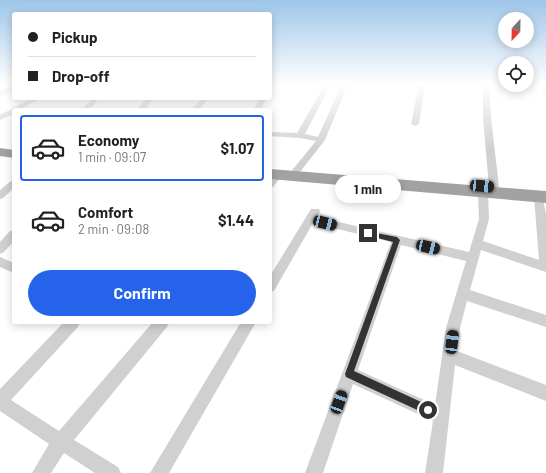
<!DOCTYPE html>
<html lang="en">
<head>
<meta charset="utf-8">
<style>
  body { margin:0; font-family:Barlow,sans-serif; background:#f2f2f2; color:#222; height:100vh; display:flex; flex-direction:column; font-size:15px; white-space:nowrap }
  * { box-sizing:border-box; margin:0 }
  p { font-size:13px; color:#767676 }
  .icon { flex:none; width:22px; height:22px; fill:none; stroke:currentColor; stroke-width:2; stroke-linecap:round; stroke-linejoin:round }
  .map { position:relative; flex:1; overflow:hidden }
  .details { position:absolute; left:12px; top:108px; width:260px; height:216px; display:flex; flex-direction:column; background:#fff; border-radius:4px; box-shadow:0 2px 10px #0003 }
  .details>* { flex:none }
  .guide { position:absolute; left:12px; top:12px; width:260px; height:88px; border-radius:4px; box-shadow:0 2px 10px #0003; display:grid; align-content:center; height:88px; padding:0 16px; background:#fff }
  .needle { width:26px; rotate:202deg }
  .tools { position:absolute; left:498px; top:12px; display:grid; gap:8px }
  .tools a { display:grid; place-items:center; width:36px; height:36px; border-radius:50%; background:#fff; box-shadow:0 2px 10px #0003; font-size:20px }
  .end { position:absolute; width:18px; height:18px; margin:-9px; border:5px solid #333; background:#fff; box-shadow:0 0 0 2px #fff }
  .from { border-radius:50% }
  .bubble { position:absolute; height:28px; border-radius:14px; background:#fff; box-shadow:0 2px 10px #0003; font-size:13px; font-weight:700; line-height:28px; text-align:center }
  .car { position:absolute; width:12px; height:24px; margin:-12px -6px; border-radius:5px; box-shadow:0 0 3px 1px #0007; background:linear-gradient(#222 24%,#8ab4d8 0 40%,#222 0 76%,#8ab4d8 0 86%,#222 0) }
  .guide b { display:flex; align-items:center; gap:14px; height:38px; font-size:15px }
  .guide b+b { border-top:1px solid #e0e0e0 }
  .guide i { width:10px; height:10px; background:#222 }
  ul { padding:7px 0 0; list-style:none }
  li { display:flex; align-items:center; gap:12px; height:66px; margin:0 8px 6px; padding:0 8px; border:2px solid transparent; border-radius:4px }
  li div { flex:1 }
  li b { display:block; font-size:15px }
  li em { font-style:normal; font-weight:700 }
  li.selected { border-color:#2563eb }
  li>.icon { width:36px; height:36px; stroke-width:1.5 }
  .primary-button { display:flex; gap:8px; margin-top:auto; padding:8px 16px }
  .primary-button a { flex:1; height:46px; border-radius:24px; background:#2563eb; color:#fff; font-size:16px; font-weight:700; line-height:46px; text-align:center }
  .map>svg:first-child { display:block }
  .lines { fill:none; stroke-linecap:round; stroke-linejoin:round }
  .minor { fill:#d0d0d0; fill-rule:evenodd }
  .trunk { fill:#a2a2a2; fill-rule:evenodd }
  .route { fill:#333 }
</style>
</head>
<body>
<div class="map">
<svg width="546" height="473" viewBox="0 0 546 473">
  <rect width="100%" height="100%" fill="#fff"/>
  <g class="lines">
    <path class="minor" d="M325 84H331L305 134 318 137 342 84H348L325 140 300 172H294L292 170 294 168 316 141 300 138 270 136V132L297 133Z
      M419 84H425L419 124 415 126 411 124Z
      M483 84H489L491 117 499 187 494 190 489 187 483 117Z
      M541 84H546V94L543 92Z
      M14 85V90L0 96V91Z
      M32 98H40L20 110H14V114L0 120V115Z
      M93 98H100L89 110H81Z
      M146 98H153L145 110H137Z
      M202 98H209L199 110H191Z
      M260 98H266L261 110H253Z
      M278 171 283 174 273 187 270 188C270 181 270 173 278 171Z
      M14 180V188L3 198 0 199V190L11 181Z
      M483 189 488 192 489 219 483 241 539 260 534 196 539 193 542 194 546 214V272L481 250 470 290 546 315V327L467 301 460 328 457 351 546 385V401L455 365 443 473H425L433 421 353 384 323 473H305L391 242 313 223 274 291 270 292V276L311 209H319L320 212 317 217 469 252 479 219 478 192ZM401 245 466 261 446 328 435 405 358 370Z
      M14 230V241L4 252 0 254V242L10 231Z
      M0 257 14 263V273L0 267Z
      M64 322H80L78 327 11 400 59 431 153 322H169L167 327 74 440 118 467 121 473H95L64 453 51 473H32L49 444 0 411V389Z
      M241 322H256L169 473H150Z"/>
    <path class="trunk" d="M0 148 14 150V158L0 156Z
      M270 169 546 191V203L270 179Z"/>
  </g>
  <linearGradient id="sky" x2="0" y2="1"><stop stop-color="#9ec6ea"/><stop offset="0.56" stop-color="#fff"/><stop offset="1" stop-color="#fff" stop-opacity="0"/></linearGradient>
  <rect width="546" height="150" fill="url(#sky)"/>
  <path class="route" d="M366 231 397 237 400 240 354 371 432 407 433 410 432 414 428 415 346 377 345 374 393 242 366 235Z"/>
</svg>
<div class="tools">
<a><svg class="needle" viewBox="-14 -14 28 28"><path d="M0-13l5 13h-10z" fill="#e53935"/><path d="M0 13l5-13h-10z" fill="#767676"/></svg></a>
<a><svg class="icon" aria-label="locate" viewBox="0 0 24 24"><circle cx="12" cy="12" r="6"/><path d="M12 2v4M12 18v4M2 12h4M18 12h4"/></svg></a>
</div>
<i class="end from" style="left:428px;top:410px"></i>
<i class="end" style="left:368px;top:233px"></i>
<div class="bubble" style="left:335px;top:175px;width:66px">1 min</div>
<i class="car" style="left:482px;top:186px;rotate:95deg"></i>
<i class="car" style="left:325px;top:223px;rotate:104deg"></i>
<i class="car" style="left:428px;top:247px;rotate:103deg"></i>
<i class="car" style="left:452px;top:342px;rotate:7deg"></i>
<i class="car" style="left:339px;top:402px;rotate:20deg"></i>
<div class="guide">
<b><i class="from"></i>Pickup</b>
<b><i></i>Drop-off</b>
</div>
<section class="details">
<ul>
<li class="selected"><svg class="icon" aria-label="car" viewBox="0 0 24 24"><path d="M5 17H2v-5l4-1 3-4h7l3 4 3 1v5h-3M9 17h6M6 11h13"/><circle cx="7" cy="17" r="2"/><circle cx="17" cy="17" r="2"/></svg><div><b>Economy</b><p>1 min · 09:07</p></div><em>$1.07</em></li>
<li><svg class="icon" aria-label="car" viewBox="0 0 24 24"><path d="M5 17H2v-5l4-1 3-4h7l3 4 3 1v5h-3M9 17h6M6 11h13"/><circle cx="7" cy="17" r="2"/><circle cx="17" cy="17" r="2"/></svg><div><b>Comfort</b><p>2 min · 09:08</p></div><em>$1.44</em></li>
</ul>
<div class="primary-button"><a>Confirm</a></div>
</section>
</div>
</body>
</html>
